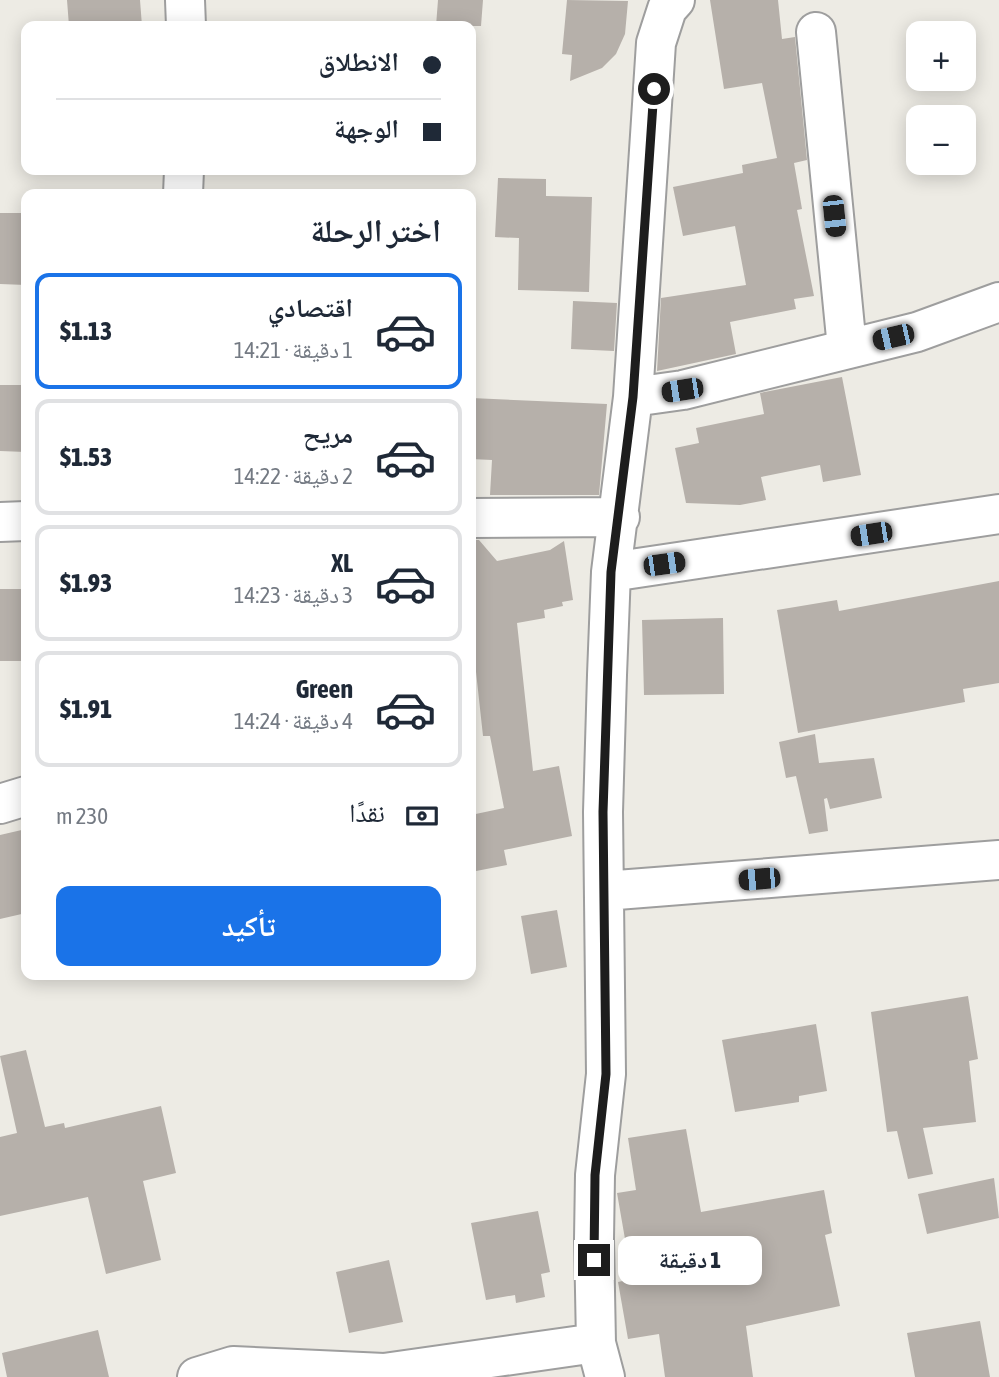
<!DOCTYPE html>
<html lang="ar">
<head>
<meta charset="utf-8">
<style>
  body { margin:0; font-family:"Asap Condensed","Noto Naskh Arabic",sans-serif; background:#f6f6f7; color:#1f2937; direction:rtl; height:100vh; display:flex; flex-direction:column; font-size:26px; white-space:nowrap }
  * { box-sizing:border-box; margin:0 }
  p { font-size:23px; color:#747a83 }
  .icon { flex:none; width:38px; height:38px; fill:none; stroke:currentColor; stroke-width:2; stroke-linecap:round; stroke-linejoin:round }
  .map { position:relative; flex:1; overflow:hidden; direction:ltr }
  .sheet { position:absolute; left:21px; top:189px; width:455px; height:791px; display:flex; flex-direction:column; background:#fff; border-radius:14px; box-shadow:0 4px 18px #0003; direction:rtl }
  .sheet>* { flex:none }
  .guide { position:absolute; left:21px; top:21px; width:455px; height:154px; border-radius:14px; box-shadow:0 4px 18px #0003; direction:rtl; display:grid; align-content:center; height:154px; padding:0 35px; background:#fff }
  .controls { position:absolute; left:906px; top:21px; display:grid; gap:14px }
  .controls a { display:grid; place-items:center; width:70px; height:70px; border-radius:14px; background:#fff; box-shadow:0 4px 18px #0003; font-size:35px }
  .end { position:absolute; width:32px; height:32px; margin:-16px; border:9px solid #1d1d1d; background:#fff; box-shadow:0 0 0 4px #fff }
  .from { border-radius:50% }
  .bubble { position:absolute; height:49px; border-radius:14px; background:#fff; box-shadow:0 4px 18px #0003; font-size:23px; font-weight:800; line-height:49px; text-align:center; direction:rtl }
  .car { position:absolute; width:21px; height:42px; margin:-21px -10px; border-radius:9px; box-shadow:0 0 5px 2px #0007; background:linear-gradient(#222 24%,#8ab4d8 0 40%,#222 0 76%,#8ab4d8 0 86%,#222 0) }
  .guide b { display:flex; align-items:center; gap:24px; height:66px; font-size:26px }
  .guide b+b { border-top:2px solid #e0e1e3 }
  .guide i { width:18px; height:18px; background:#1f2937 }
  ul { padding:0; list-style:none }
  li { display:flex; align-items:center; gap:21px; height:116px; margin:0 14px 10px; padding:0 21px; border:4px solid #e0e1e3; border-radius:14px }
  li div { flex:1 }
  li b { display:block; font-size:26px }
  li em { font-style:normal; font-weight:800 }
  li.active { border-color:#1a73e8 }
  li>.icon { width:63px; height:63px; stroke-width:1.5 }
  h2 { padding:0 35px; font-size:32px; line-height:84px }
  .pay { display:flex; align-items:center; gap:18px; height:77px; padding:0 35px; font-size:26px }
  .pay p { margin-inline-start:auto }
  .cta { display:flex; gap:14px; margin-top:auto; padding:14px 35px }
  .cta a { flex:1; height:80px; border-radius:14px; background:#1a73e8; color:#fff; font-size:28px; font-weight:800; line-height:80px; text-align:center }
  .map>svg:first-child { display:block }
  .building { fill:#b6b0aa }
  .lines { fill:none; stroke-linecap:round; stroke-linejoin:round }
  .street-casing { stroke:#9e9e9e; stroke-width:42 }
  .street { stroke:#fff; stroke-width:38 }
  .route { stroke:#1d1d1d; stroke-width:9 }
</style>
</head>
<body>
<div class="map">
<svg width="999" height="1377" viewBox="0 0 999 1377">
  <rect width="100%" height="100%" fill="#edebe4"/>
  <path class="building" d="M67 0H140L142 26H69Z
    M438 0H483L481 26H436Z
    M567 0 628 1 625 34 616 54 602 68 570 81 572 55 562 54Z
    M710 0H778L782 39 795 37 807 160 794 163 802 209 797 210 814 296 794 299 796 309 730 322 736 354 657 371 661 298 746 285 735 226 683 236 673 187 743 173 742 165 777 158 762 83 724 89Z
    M498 178 546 179V196L592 197 589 292 518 290 519 238 495 237Z
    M0 213H26V285L0 284Z
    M573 301 617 303 614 351 571 349Z
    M842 377 861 475 823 482 820 465 761 477 766 500 740 505 686 503 675 448 699 443 696 428 764 414 760 393Z
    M0 385H26V452L0 451Z
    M471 398 607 404 599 495H490L492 460 471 459Z
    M471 540H479L497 561 550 550 564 541 573 600 562 602 563 606 544 610 545 618 517 623 533 771 559 766 572 836 504 850 507 865 471 872V815L504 808 490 736H483L471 626Z
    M999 581V683L963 689 965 702 798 733 777 610 837 600 839 611Z
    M0 589H26V661H0Z
    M723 618 724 694 644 695 642 620Z
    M815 734 819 763 874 758 882 798 830 809 827 798 824 799 828 831 809 834 796 776 786 778 779 742Z
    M26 829V913L0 919V835Z
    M557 910 567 967 531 974 521 916Z
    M968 996 978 1059 969 1061 976 1122 923 1128 933 1174 908 1179 897 1131 887 1132 871 1012Z
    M816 1024 827 1091 799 1096V1102L735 1112 722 1040Z
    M26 1050 45 1127 64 1123 65 1128 161 1106 176 1173 143 1181 161 1260 106 1274 88 1197 0 1216V1137L17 1133 0 1056Z
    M686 1129 701 1212 824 1190 832 1233 825 1235 840 1306 746 1326 753 1377H665L659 1334 628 1339 618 1282 632 1279 617 1193 636 1190 628 1138Z
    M994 1178 999 1218 927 1234 918 1194Z
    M538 1211 550 1272 541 1274 545 1297 516 1303 515 1295 486 1300 471 1223Z
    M389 1260 403 1322 349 1333 336 1272Z
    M980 1321 990 1377H915L907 1333Z
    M98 1330 109 1377H7L2 1353Z"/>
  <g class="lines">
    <defs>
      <path id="street" d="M185 0 186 26
        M816 32 847 348
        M183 194 184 170
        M633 397 656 43 667 9 675 0
        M471 518 620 517
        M0 522 26 521
        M611 572 999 514
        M0 804 26 796
        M604 891 999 860
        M197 1377 233 1366 384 1373 596 1343
        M605 1377 596 1343 594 1239 595 1175 606 1074 603 812 607 675 611 572 633 397 683 390 917 332 999 302"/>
    </defs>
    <use href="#street" class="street-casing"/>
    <use href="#street" class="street"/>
  </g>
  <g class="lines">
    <path class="route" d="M594 1260 595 1175 606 1074 603 812 611 572 633 397 654 89"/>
  </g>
</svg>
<div class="controls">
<a>+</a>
<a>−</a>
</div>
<i class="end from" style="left:654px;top:89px"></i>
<i class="end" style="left:594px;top:1260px"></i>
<div class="bubble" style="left:618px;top:1236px;width:144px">1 دقيقة</div>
<i class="car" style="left:834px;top:216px;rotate:174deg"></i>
<i class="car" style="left:893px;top:337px;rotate:257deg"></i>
<i class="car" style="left:682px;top:390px;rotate:261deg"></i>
<i class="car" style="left:871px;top:534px;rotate:261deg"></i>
<i class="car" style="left:664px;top:564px;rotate:82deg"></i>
<i class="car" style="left:759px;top:879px;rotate:265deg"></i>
<div class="guide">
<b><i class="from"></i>الانطلاق</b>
<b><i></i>الوجهة</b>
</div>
<section class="sheet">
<h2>اختر الرحلة</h2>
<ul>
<li class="active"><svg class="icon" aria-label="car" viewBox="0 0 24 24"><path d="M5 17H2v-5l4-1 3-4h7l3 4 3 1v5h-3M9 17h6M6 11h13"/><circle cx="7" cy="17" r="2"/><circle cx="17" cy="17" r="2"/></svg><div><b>اقتصادي</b><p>1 دقيقة · 14:21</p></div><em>$1.13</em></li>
<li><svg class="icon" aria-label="car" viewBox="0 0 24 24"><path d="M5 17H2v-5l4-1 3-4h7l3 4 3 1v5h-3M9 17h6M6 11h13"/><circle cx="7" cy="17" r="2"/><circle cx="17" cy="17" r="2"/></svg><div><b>مريح</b><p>2 دقيقة · 14:22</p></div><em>$1.53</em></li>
<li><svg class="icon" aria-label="car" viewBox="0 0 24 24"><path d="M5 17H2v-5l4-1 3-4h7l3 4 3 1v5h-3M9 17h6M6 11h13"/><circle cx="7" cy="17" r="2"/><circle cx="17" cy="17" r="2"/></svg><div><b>XL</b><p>3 دقيقة · 14:23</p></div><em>$1.93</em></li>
<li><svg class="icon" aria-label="car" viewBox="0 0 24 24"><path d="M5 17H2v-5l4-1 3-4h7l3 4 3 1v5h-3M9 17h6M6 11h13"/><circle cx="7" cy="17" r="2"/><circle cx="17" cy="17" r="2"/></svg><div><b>Green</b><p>4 دقيقة · 14:24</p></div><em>$1.91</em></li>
</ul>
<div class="pay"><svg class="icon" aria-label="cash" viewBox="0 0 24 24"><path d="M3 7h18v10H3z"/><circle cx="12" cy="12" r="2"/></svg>نقدًا<p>230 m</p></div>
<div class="cta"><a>تأكيد</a></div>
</section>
</div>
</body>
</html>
